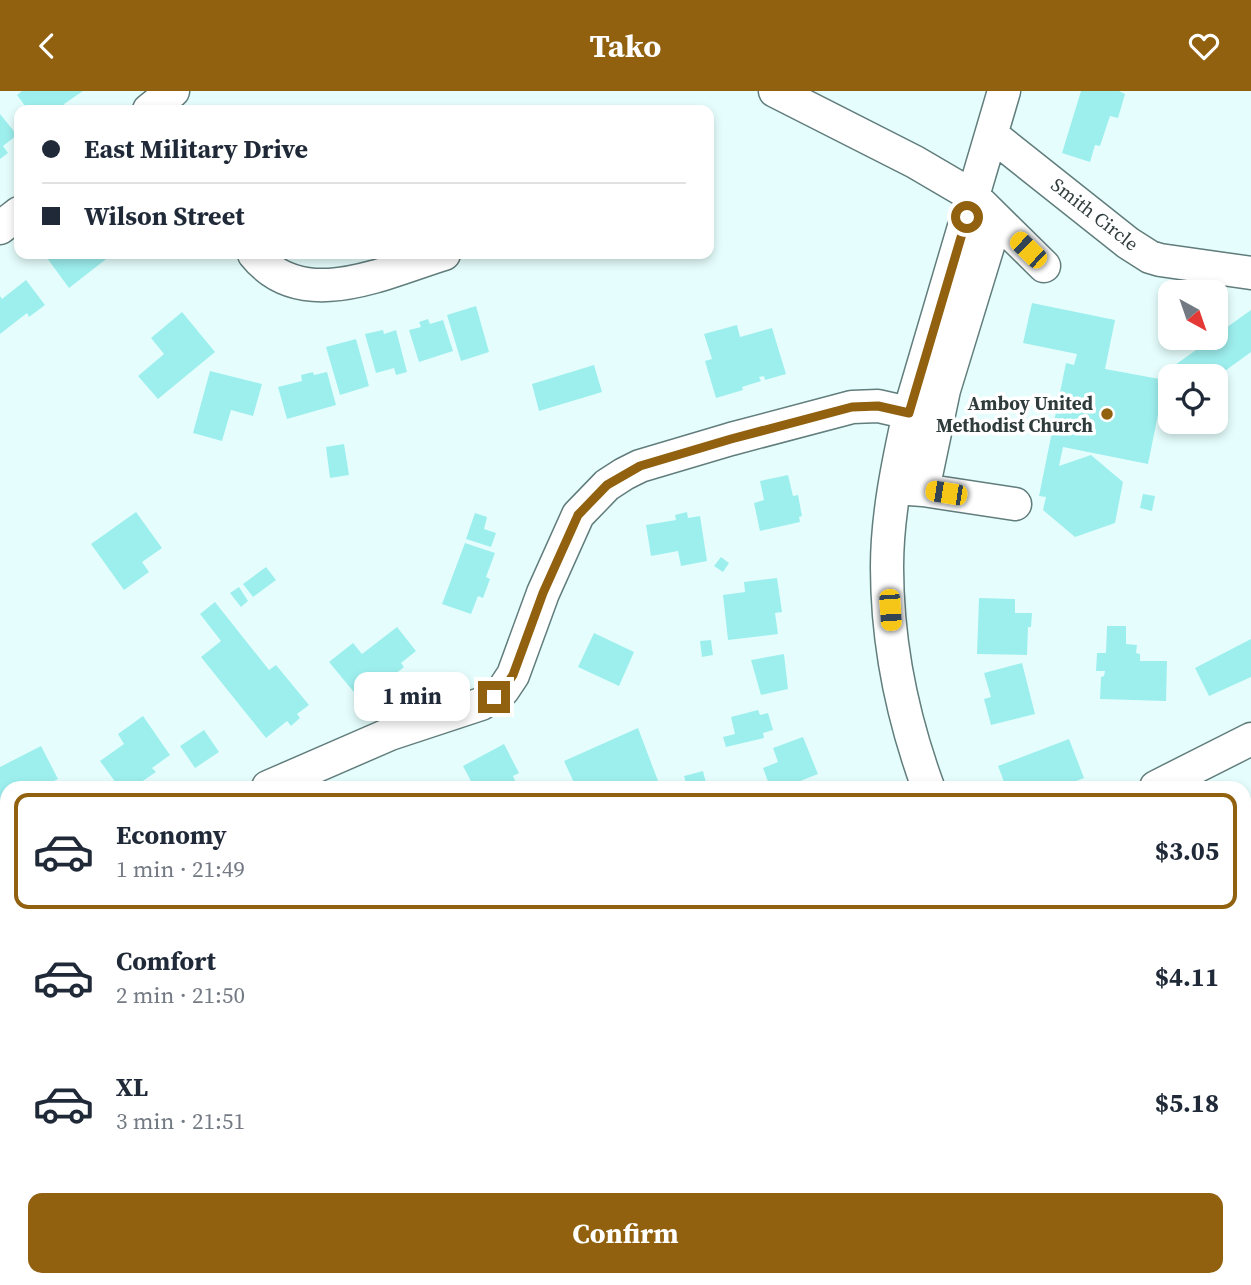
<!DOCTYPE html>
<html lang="en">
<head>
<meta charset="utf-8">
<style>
  body { margin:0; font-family:"Source Serif 4",serif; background:#f6f6f7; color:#1f2937; height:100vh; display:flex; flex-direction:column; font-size:26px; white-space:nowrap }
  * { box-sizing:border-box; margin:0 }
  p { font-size:23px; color:#747a83 }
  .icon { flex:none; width:38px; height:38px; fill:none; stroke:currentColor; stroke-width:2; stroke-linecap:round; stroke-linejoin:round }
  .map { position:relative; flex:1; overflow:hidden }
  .drawer { position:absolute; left:0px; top:690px; width:1251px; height:506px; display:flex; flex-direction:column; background:#fff; border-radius:21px 21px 0 0; box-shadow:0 4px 10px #0003 }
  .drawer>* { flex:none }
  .banner { position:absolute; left:14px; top:14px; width:700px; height:154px; border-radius:14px; box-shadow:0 4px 10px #0003; display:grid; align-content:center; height:154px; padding:0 28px; background:#fff }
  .needle { width:46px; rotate:140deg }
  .fabs { position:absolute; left:1158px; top:189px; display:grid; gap:14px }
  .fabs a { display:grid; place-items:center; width:70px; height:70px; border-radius:14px; background:#fff; box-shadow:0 4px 10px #0003; font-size:35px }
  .end { position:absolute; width:32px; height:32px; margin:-16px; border:9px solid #91610f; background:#fff; box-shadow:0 0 0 4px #fff }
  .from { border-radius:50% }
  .bubble { position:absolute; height:49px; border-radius:14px; background:#fff; box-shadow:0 4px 10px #0003; font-size:23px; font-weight:700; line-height:49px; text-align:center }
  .car { position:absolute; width:21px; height:42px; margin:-21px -10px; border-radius:9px; box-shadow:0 0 5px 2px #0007; background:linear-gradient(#f5c518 24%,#345 0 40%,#f5c518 0 76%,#345 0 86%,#f5c518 0) }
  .banner b { display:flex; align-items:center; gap:24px; height:66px; font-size:26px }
  .banner b+b { border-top:2px solid #e0e1e3 }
  .banner i { width:18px; height:18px; background:#1f2937 }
  ul { padding:12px 0 0; list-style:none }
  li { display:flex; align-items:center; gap:21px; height:116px; margin:0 14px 10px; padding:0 14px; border:4px solid transparent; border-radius:14px }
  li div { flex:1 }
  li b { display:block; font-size:26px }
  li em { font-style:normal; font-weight:700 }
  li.active { border-color:#91610f }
  li>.icon { width:63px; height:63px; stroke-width:1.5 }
  .action { display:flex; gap:14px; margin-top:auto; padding:14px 28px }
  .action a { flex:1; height:80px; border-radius:14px; background:#91610f; color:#fff; font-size:28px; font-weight:700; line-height:80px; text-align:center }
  header { display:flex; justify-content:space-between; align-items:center; height:91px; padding:0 28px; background:#91610f; color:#fff; font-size:32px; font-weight:700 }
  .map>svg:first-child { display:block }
  .building { fill:#9defee }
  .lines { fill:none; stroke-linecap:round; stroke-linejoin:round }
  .minor-casing { stroke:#617d7c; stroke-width:35 }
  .minor { stroke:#fff; stroke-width:32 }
  .route { stroke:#91610f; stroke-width:9 }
  .poi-dot { fill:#91610f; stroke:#fff; stroke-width:2.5 }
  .labels { text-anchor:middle; stroke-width:7; stroke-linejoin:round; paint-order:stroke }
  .street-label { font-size:19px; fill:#303c3c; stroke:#fff }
  .poi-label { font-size:19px; font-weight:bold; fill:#303c3c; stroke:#fff; text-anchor:end }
</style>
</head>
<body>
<header><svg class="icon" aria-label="back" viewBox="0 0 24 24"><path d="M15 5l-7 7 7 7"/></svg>Tako<svg class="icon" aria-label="heart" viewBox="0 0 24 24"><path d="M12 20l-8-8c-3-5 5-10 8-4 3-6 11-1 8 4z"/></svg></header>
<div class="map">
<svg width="1251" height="1194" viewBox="0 0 1251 1194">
  <rect width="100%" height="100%" fill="#e5fefd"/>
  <path class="building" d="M22 0H83L64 13 67 17 64 19H28L17 4Z
    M1081 0H1119L1125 3 1118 27 1110 25 1100 55 1095 54 1090 71 1062 62Z
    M0 23 17 44 3 55 8 62 0 68Z
    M52 163H109L110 165 69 197 47 167Z
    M26 189 45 214 29 226 27 222 0 243V205L2 208Z
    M1032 212 1115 229 1105 278 1165 289 1148 373 1063 356 1059 375 1091 364 1123 391 1115 432 1075 446 1043 419 1046 406 1039 405 1066 272 1074 274 1077 263 1023 252Z
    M476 215 489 261 461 270 447 224Z
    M1251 219V261L1218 285H1183L1175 274 1196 259 1193 256 1206 247H1216V244Z
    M182 221 215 261 158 308 138 285 164 263 151 247Z
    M428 228 430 233 443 229 453 260 419 271 409 239 421 236 419 231Z
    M737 234 740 246 772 237 786 283 765 289 764 285 759 286 761 290 742 296 743 299 716 307 705 270 712 268 704 243Z
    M383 239 384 243 396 239 407 281 396 284 394 277 376 282 365 243Z
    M356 248 369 295 340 304 326 256Z
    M594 274 602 301 539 320 532 293Z
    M210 280 262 293 253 325 231 319 222 350 193 342Z
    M313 281 314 284 327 281 336 314 287 328 278 296 302 290 301 284Z
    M344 353 349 384 330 387 326 356Z
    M788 384 793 405 798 404 802 425 799 426 800 431 760 440 754 412 764 409 760 390Z
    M1143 403 1155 405 1152 420 1140 417Z
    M136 421 162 457 142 471 149 481 124 499 91 453Z
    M687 421 688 427 700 425 707 470 681 475 678 460 651 465 646 434 676 429 675 424Z
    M475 422 487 426 484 438 496 442 491 456 466 448Z
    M465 452 495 462 486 486 490 488 483 507 478 505 471 523 442 513Z
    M721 466 729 472 723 481 714 475Z
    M266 476 276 489 253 506 243 493Z
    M777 487 782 521 775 522 778 543 728 549 723 504 745 501 744 491Z
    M239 496 248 510 241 516 230 502Z
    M979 507 1015 508V522H1032L1031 536H1028L1027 564 977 563Z
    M215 511 269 579 276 574 309 614 297 623 300 627 291 635 287 630 266 647 201 566 221 550 200 523Z
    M1107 535H1126V553L1137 554 1136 562 1140 563V570H1167L1166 610 1100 608 1101 586 1104 585 1105 580H1096L1097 562H1106Z
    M397 536 416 560 401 572 404 576 389 588 386 584 358 606 329 571 353 552 362 563Z
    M594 542 634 561 619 595 578 576Z
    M1251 548V586L1209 605 1195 577Z
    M711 549 713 564 702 566 700 550Z
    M784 563 788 598 761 604 751 569Z
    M1022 572 1035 623 991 634 984 608 991 606 984 582Z
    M758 619 760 624 768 622 773 639 763 642 764 647 726 656 723 646 735 643 731 626Z
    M143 625 170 664 152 677 156 681 134 696H119L100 670 124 653 118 643Z
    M638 637 658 690 648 696H576L564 670Z
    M204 639 219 661 195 677 180 655Z
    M803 646 818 683 785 696H770L763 677 778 671 773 657Z
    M1069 648 1084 687 1060 696H1006L998 675Z
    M504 653 519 682 513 685 516 692 509 696H474L463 675Z
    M41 655 58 688 41 696H7V714L0 717V676Z
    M703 680 706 692 687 696 684 685Z
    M1244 734 1251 747V751L1244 754Z
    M7 876V896L0 887V882Z
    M1251 951V973L1244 978V956Z
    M7 1022V1046L0 1049V1025Z
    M132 1188H136L141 1194H125Z
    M185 1188H228V1189L213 1194H187Z
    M584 1188H661L654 1194H589Z
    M843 1188H888L893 1194H836Z"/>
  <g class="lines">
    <defs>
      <path id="minor" d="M775 0 915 71 973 105 1044 175
        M149 19 173 0
        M992 44 1128 152 1150 166 1160 169 1251 182
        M0 137 19 122
        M254 163C302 223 385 181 444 163
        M895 397 923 399 944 299 996 129
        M923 399 1015 413
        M268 696 390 643 481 613 503 599 513 584 543 502 578 424 607 394 624 383 640 375 731 348 852 316 878 315 909 322
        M928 696C902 625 887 552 887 476 887 425 898 372 909 322L1004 0
        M1156 696 1251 648
        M0 803 7 800
        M0 1139 7 1148
        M40 1188 44 1194
        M537 1188 540 1194
        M938 1188 942 1194
        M1177 1188 1180 1194
        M748 1194 755 1188"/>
    </defs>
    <use href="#minor" class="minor-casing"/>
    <use href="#minor" class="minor"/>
  </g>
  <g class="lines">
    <path class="route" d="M494 606 503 599 513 584 543 502 578 424 607 394 640 375 731 348 852 316 878 315 909 322 967 126"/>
  </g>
  <circle class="poi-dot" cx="1107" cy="323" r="7"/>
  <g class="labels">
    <g class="street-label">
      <text transform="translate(1095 123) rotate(38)" y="7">Smith Circle</text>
    </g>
    <g class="poi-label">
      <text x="1093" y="319">Amboy United<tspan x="1093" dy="22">Methodist Church</tspan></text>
    </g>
  </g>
</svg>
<div class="fabs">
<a><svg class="needle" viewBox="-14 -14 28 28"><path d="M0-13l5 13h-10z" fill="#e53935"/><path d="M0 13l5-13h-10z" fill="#747a83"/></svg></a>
<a><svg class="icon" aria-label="locate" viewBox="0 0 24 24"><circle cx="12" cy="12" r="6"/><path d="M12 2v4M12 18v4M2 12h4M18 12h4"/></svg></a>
</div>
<i class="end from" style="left:967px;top:126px"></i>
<i class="end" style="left:494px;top:606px"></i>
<div class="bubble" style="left:354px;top:581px;width:116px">1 min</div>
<i class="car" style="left:1028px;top:159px;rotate:314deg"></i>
<i class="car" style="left:946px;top:402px;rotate:279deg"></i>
<i class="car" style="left:890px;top:519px;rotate:176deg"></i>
<div class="banner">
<b><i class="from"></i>East Military Drive</b>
<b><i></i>Wilson Street</b>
</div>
<section class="drawer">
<ul>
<li class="active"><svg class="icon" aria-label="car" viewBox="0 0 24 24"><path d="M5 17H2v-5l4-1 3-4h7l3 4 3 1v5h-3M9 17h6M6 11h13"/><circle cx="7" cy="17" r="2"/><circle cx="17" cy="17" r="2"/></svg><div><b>Economy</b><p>1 min · 21:49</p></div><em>$3.05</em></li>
<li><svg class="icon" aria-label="car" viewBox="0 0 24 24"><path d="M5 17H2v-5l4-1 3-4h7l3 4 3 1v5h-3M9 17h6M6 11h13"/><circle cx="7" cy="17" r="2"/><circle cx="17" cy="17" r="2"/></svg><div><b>Comfort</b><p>2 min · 21:50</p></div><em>$4.11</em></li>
<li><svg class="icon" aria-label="car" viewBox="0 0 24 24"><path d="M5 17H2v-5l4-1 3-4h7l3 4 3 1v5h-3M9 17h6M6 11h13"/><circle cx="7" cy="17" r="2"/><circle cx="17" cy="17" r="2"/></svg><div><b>XL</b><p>3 min · 21:51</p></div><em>$5.18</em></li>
</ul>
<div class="action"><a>Confirm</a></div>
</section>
</div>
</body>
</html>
